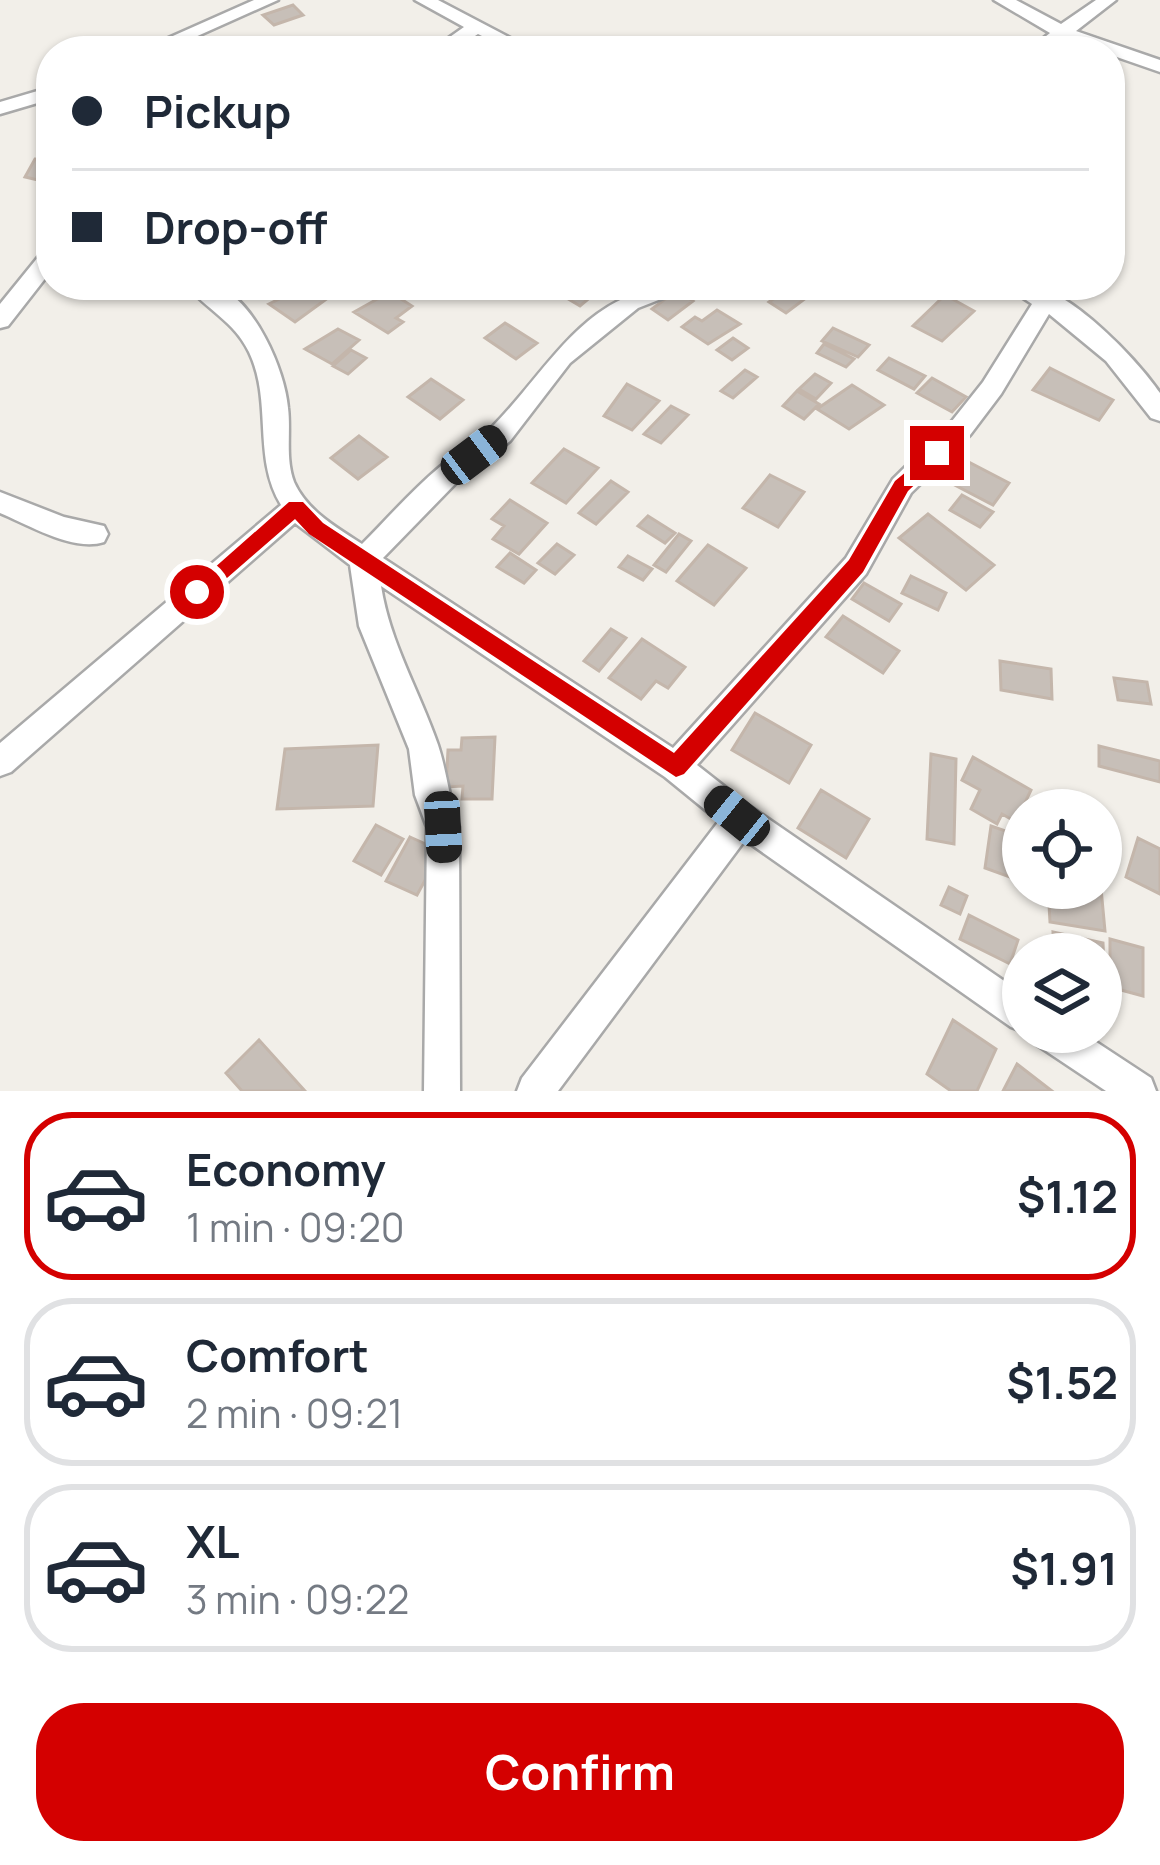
<!DOCTYPE html>
<html lang="en">
<head>
<meta charset="utf-8">
<style>
  body { margin:0; font-family:Manrope,sans-serif; background:#f2f2f3; color:#1f2937; height:100vh; display:flex; flex-direction:column; font-size:45px; white-space:nowrap }
  * { box-sizing:border-box; margin:0 }
  p { font-size:39px; color:#747a83 }
  .icon { flex:none; width:66px; height:66px; fill:none; stroke:currentColor; stroke-width:2; stroke-linecap:round; stroke-linejoin:round }
  .map { position:relative; height:1091px; overflow:hidden }
  .panel { display:flex; flex-direction:column; background:#fff; flex:1 }
  .panel>* { flex:none }
  .hud { position:absolute; left:36px; top:36px; width:1089px; height:264px; border-radius:48px; box-shadow:0 3px 9px #0004; display:grid; align-content:center; height:264px; padding:0 36px; background:#fff }
  .tools { position:absolute; left:1002px; top:789px; display:grid; gap:24px }
  .tools a { display:grid; place-items:center; width:120px; height:120px; border-radius:50%; background:#fff; box-shadow:0 3px 9px #0004; font-size:60px }
  .end { position:absolute; width:54px; height:54px; margin:-27px; border:15px solid #d40000; background:#fff; box-shadow:0 0 0 6px #fff }
  .from { border-radius:50% }
  .car { position:absolute; width:36px; height:72px; margin:-36px -18px; border-radius:15px; box-shadow:0 0 9px 3px #0007; background:linear-gradient(#222 24%,#8ab4d8 0 40%,#222 0 76%,#8ab4d8 0 86%,#222 0) }
  .hud b { display:flex; align-items:center; gap:42px; height:114px; font-size:45px }
  .hud b+b { border-top:3px solid #e0e1e3 }
  .hud i { width:30px; height:30px; background:#1f2937 }
  ul { padding:21px 0 0; list-style:none }
  li { display:flex; align-items:center; gap:36px; height:168px; margin:0 24px 18px; padding:0 12px; border:6px solid #e0e1e3; border-radius:48px }
  li div { flex:1 }
  li b { display:block; font-size:45px }
  li em { font-style:normal; font-weight:700 }
  li.on { border-color:#d40000 }
  li>.icon { width:108px; height:108px; stroke-width:1.5 }
  .button { display:flex; gap:24px; margin-top:auto; padding:24px 36px }
  .button a { flex:1; height:138px; border-radius:48px; background:#d40000; color:#fff; font-size:48px; font-weight:700; line-height:138px; text-align:center }
  .map>svg:first-child { display:block }
  .building { fill:#c7bfb8; stroke:#c4b6ab; stroke-width:3 }
  .lines { fill:none; stroke-linecap:round; stroke-linejoin:round }
  .street-casing { stroke:#a9a9a9; stroke-width:5 }
  .street { fill:#fff; fill-rule:evenodd }
  .route { fill:#d40000 }
</style>
</head>
<body>
<div class="map">
<svg width="1160" height="1091" viewBox="0 0 1160 1091">
  <rect width="100%" height="100%" fill="#f2efe9"/>
  <path class="building" d="M293 5 303 15 274 25 263 15Z
    M35 159 51 160V183L25 177Z
    M590 285 599 290 580 306 548 287Z
    M793 285 810 295 786 313 769 302Z
    M304 287 325 300 295 322 269 304Z
    M677 290 693 301 668 320 652 309Z
    M390 292 412 306 396 318 403 322 388 333 354 312Z
    M945 295 974 311 942 341 913 326Z
    M717 310 740 324 708 344 682 327 695 317 702 321Z
    M505 323 537 343 516 359 485 338Z
    M833 328 869 345 858 357 822 341Z
    M338 329 359 340 332 364 305 349Z
    M733 338 748 348 732 360 717 350Z
    M824 344 854 359 846 367 817 353Z
    M351 350 366 358 348 374 333 366Z
    M889 358 925 376 914 389 878 370Z
    M1050 368 1113 400 1099 420 1033 390Z
    M745 370 757 377 733 398 721 391Z
    M815 374 831 383 816 399 799 389Z
    M932 378 966 397 952 412 917 393Z
    M431 379 463 400 440 419 408 397Z
    M627 384 659 401 632 430 604 416Z
    M852 385 884 405 849 429 817 409Z
    M797 391 819 404 804 419 783 406Z
    M671 406 688 415 661 443 644 434Z
    M359 436 387 457 358 479 331 458Z
    M564 449 598 468 566 503 532 483Z
    M963 459 1009 483 993 505 947 481Z
    M770 475 804 492 778 527 743 508Z
    M611 481 628 492 596 524 579 513Z
    M962 495 993 512 980 527 950 510Z
    M510 500 547 523 519 554 493 539 504 526 492 519Z
    M928 514 994 565 966 590 899 538Z
    M648 516 675 533 665 543 638 526Z
    M679 534 691 541 666 572 654 565Z
    M557 544 574 555 555 574 538 563Z
    M708 545 746 568 714 605 677 581Z
    M510 553 536 570 524 583 497 567Z
    M628 556 652 569 643 580 619 567Z
    M911 576 946 593 938 610 902 593Z
    M864 583 901 604 889 621 852 599Z
    M843 616 899 651 883 673 826 637Z
    M611 629 626 638 599 671 584 661Z
    M642 639 685 667 668 688 656 681 641 699 609 678Z
    M1000 661 1051 669 1052 699 1001 690Z
    M1114 678 1147 682 1151 704 1118 700Z
    M755 713 811 745 789 783 732 750Z
    M495 737 492 799H462L463 786 446 787 448 750H461L462 738Z
    M378 745 373 806 277 809 285 749Z
    M1099 746 1160 761V782L1099 766Z
    M931 754 956 759 954 844 927 839Z
    M973 757 1031 790 1016 822 1002 814 997 824 971 809 980 790 962 780Z
    M821 790 869 819 846 858 798 828Z
    M376 825 403 839 381 875 354 861Z
    M991 826 1023 837 1018 880 985 868Z
    M410 837 441 851 417 895 386 881Z
    M1138 838 1160 849V894L1126 877Z
    M949 887 967 896 960 914 941 905Z
    M1048 888H1101L1105 931 1050 922Z
    M969 915 1018 940 1010 964 960 939Z
    M1053 932 1103 943 1105 990 1101 954H1054Z
    M1110 939 1143 948V996L1110 987Z
    M953 1020 996 1049 977 1091H951L927 1074Z
    M259 1040 305 1091H242L226 1073Z
    M1017 1064 1052 1091H1003Z"/>
  <g class="lines">
    <defs>
      <path id="street" d="M254 0H278L164 51H139Z
        M415 0H438L535 51H512L478 34 452 51H430L464 27Z
        M994 0H1016L1061 24 1096 0H1116L1076 31 1160 60V72L1065 39 1048 51H1027L1050 33Z
        M51 87V99L0 114V102Z
        M51 249V271L8 326 0 328V304L43 251Z
        M186 285C194 285 206 283 214 285 254 298 285 370 288 408 291 432 285 458 294 482 307 511 337 528 362 544 388 518 413 489 441 466 458 453 478 441 493 426 553 365 588 285 687 285L684 290 638 308 570 363 510 441 456 483 383 558 673 748 846 558 893 479 952 421 983 382 1032 304 1004 285C1012 285 1024 283 1032 285 1074 294 1136 358 1160 393V421L1151 418 1106 361 1049 314 1001 394 970 435 911 493 866 574 697 765 748 805 1023 994 1024 1032 1011 1027 745 840 558 1091H517L522 1078 719 821 665 777 381 586C390 643 419 690 438 745 447 772 449 800 459 827L460 1091H424L427 827 415 795 409 749 359 626 350 565 295 523 11 772 0 776V743L281 505C252 457 273 402 249 352 234 321 206 309 186 285Z
        M0 492 64 517 104 526 108 534 104 542C73 552 29 525 0 513Z
        M1032 1032H1081L1151 1078 1156 1091H1106L1037 1045Z"/>
    </defs>
    <use href="#street" class="street-casing"/>
    <use href="#street" class="street"/>
  </g>
  <path class="route" d="M937 446 946 453 943 458 908 491 863 572 684 774 676 777 309 534 295 519 204 598H190L187 592 289 502H303L323 523 674 753 849 560 895 481Z"/>
</svg>
<div class="tools">
<a><svg class="icon" aria-label="locate" viewBox="0 0 24 24"><circle cx="12" cy="12" r="6"/><path d="M12 2v4M12 18v4M2 12h4M18 12h4"/></svg></a>
<a><svg class="icon" aria-label="layers" viewBox="0 0 24 24"><path d="M12 4l9 5-9 5-9-5zM3 14l9 5 9-5"/></svg></a>
</div>
<i class="end from" style="left:197px;top:592px"></i>
<i class="end" style="left:937px;top:453px"></i>
<i class="car" style="left:474px;top:455px;rotate:53deg"></i>
<i class="car" style="left:737px;top:816px;rotate:309deg"></i>
<i class="car" style="left:443px;top:827px;rotate:177deg"></i>
<div class="hud">
<b><i class="from"></i>Pickup</b>
<b><i></i>Drop-off</b>
</div>
</div>
<section class="panel">
<ul>
<li class="on"><svg class="icon" aria-label="car" viewBox="0 0 24 24"><path d="M5 17H2v-5l4-1 3-4h7l3 4 3 1v5h-3M9 17h6M6 11h13"/><circle cx="7" cy="17" r="2"/><circle cx="17" cy="17" r="2"/></svg><div><b>Economy</b><p>1 min · 09:20</p></div><em>$1.12</em></li>
<li><svg class="icon" aria-label="car" viewBox="0 0 24 24"><path d="M5 17H2v-5l4-1 3-4h7l3 4 3 1v5h-3M9 17h6M6 11h13"/><circle cx="7" cy="17" r="2"/><circle cx="17" cy="17" r="2"/></svg><div><b>Comfort</b><p>2 min · 09:21</p></div><em>$1.52</em></li>
<li><svg class="icon" aria-label="car" viewBox="0 0 24 24"><path d="M5 17H2v-5l4-1 3-4h7l3 4 3 1v5h-3M9 17h6M6 11h13"/><circle cx="7" cy="17" r="2"/><circle cx="17" cy="17" r="2"/></svg><div><b>XL</b><p>3 min · 09:22</p></div><em>$1.91</em></li>
</ul>
<div class="button"><a>Confirm</a></div>
</section>
</body>
</html>
